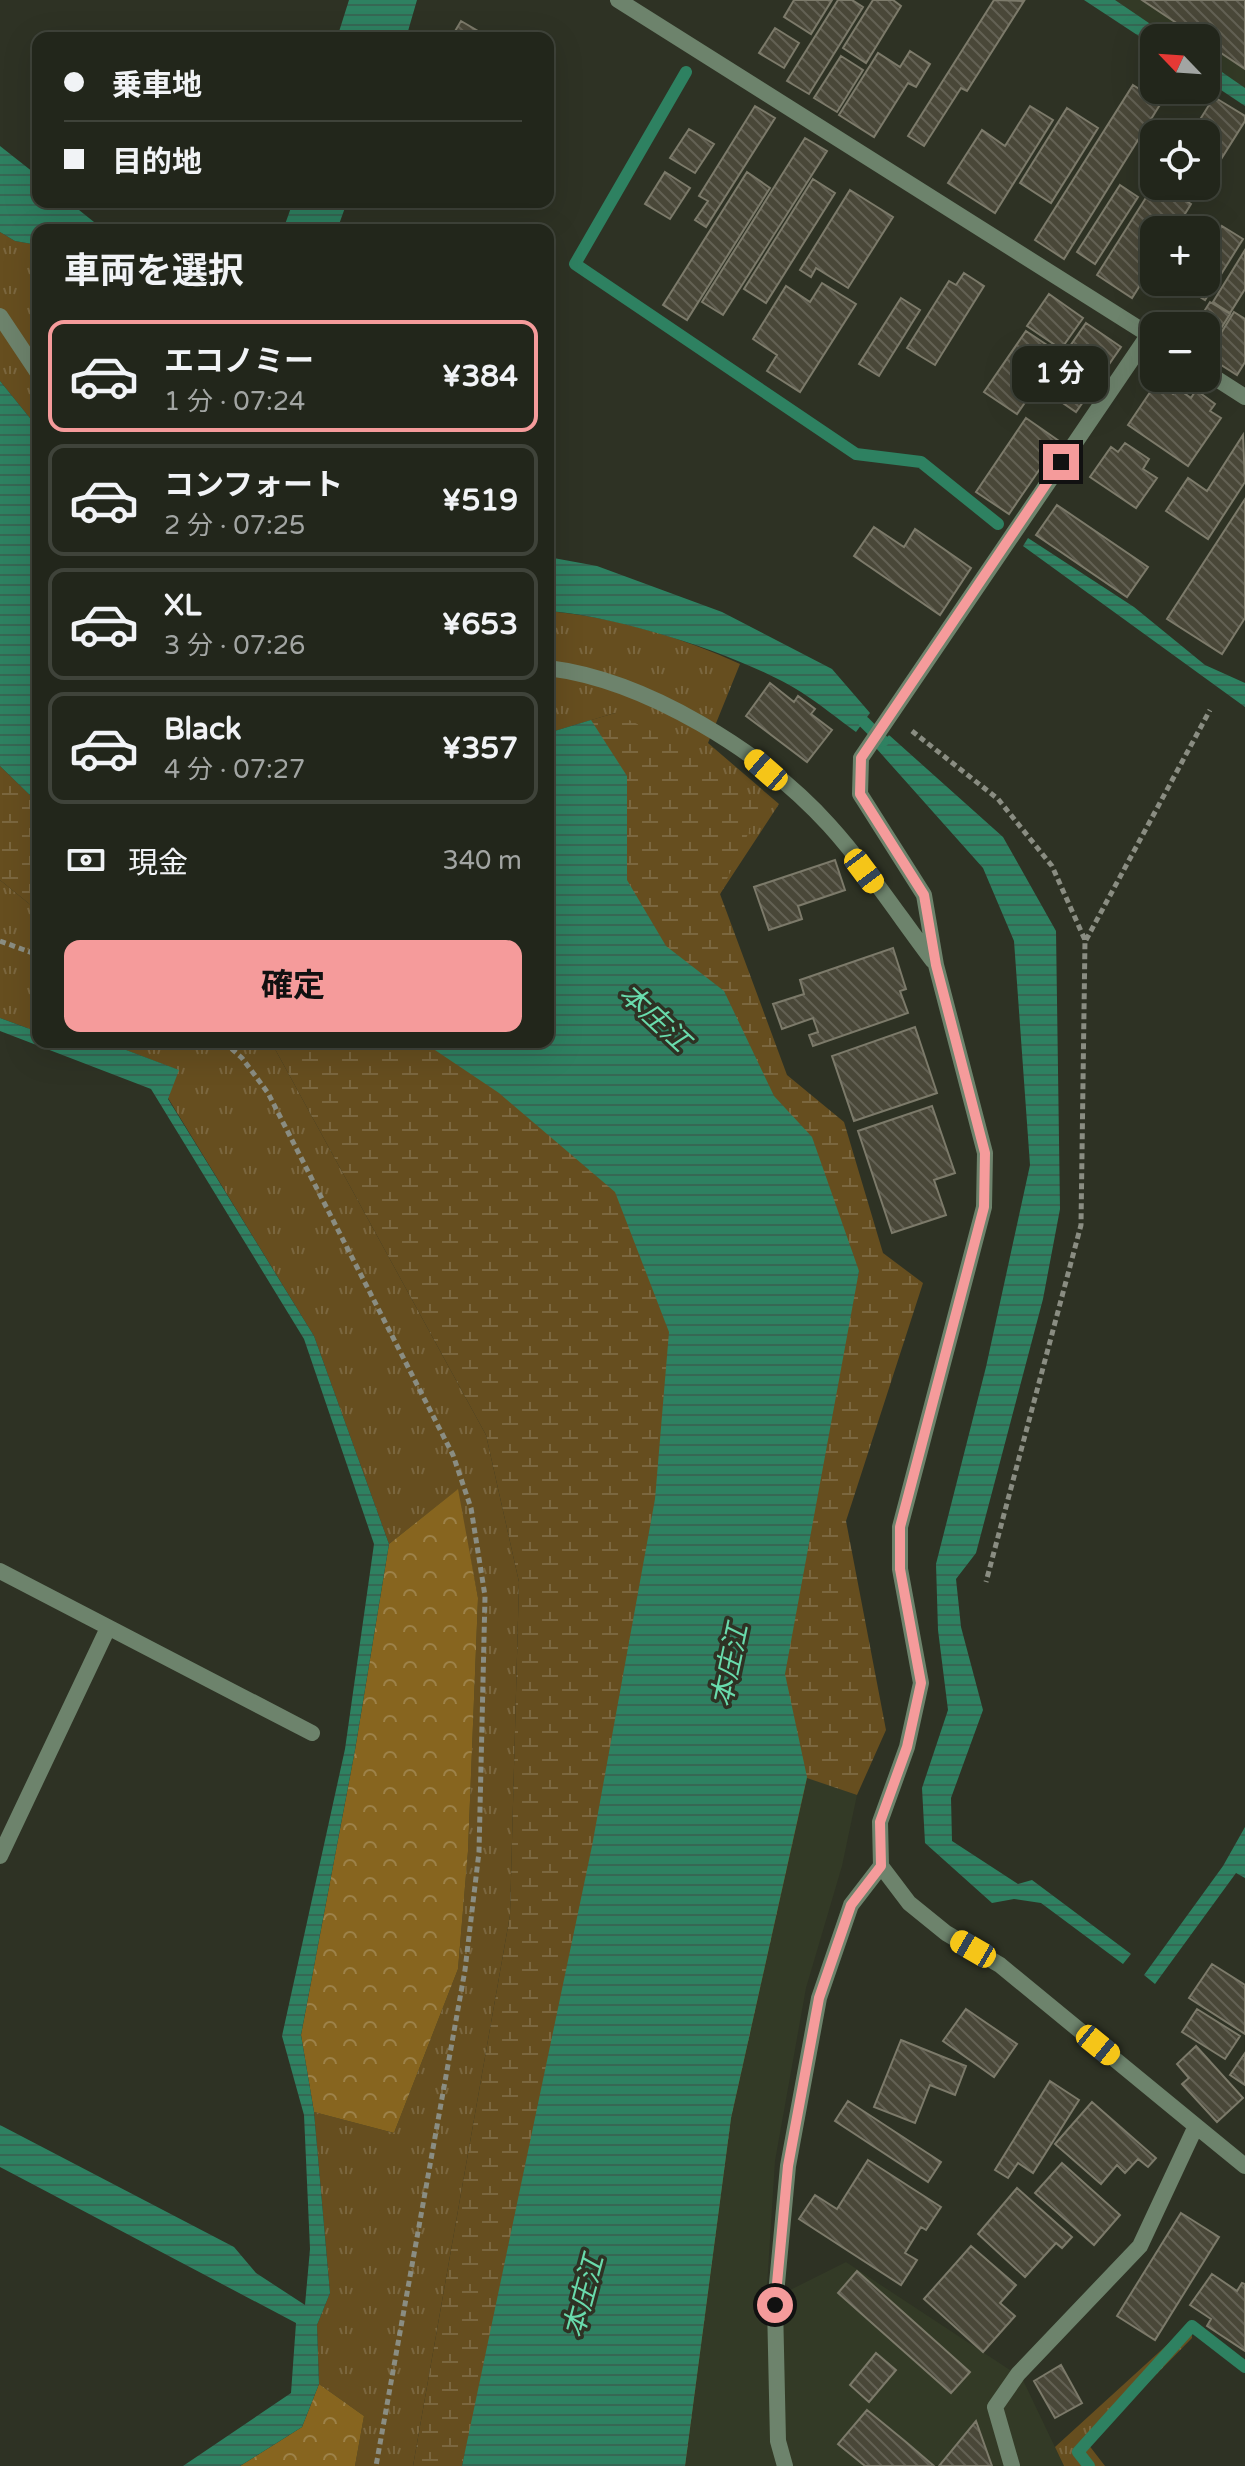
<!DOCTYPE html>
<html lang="ja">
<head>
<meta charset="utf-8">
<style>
  body { margin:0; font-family:"Varela Round","Noto Sans JP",sans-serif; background:#2e3228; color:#f1f3f6; height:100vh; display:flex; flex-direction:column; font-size:30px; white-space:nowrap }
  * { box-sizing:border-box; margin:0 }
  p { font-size:26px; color:#a2a5a3 }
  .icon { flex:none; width:44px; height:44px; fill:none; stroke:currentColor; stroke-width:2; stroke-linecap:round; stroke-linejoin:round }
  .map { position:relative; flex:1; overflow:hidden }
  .panel { position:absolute; left:32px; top:224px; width:522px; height:824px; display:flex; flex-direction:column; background:#22261b; border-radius:16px; box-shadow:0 8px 32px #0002,0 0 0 2px #3f433a }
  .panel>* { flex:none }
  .banner { position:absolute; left:32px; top:32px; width:522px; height:176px; border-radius:16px; box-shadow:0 8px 32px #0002,0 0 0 2px #3f433a; display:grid; align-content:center; height:176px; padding:0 32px; background:#22261b }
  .needle { width:52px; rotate:295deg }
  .tools { position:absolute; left:1140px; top:24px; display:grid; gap:16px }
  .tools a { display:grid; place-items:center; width:80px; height:80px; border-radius:16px; background:#22261b; box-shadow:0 8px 32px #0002,0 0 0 2px #3f433a; font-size:40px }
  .end { position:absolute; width:36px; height:36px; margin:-18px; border:10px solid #f59b9b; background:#111; box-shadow:0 0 0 4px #111 }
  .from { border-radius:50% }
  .bubble { position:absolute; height:56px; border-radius:16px; background:#22261b; box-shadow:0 8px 32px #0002,0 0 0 2px #3f433a; font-size:26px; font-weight:700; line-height:56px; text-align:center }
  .car { position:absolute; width:24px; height:48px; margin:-24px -12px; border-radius:10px; box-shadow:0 0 6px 2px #0007; background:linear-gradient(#f5c518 24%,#345 0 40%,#f5c518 0 76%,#345 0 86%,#f5c518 0) }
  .banner b { display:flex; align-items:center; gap:28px; height:76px; font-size:30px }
  .banner b+b { border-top:2px solid #3f433a }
  .banner i { width:20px; height:20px; background:#f1f3f6 }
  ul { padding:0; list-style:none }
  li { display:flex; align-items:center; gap:24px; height:112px; margin:0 16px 12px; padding:0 16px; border:4px solid #3f433a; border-radius:16px }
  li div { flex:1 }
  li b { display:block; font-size:30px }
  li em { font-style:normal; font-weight:700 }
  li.current { border-color:#f59b9b }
  li>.icon { width:72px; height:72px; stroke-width:1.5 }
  h2 { padding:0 32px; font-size:36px; line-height:96px }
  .pay { display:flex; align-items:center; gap:20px; height:88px; padding:0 32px; font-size:30px }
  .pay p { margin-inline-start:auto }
  .primary-button { display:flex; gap:16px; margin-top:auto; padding:16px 32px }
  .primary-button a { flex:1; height:92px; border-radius:16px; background:#f59b9b; color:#111; font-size:32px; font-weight:700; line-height:92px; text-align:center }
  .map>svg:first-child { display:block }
  .built { fill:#333a26 }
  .grass { fill:url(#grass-tufts) }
  .forest { fill:url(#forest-crowns) }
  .wetland { fill:url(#wetland-marsh) }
  .water { fill:url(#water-rules) }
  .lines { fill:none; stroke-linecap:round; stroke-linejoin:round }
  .stream { stroke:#2e8161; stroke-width:12 }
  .building { fill:url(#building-back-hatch); stroke:#7c7a6a; stroke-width:2 }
  .path { stroke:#8a8d82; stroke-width:5; stroke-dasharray:6 4; stroke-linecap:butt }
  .minor { stroke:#6d836c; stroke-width:16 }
  .route { stroke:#f59b9b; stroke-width:10 }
  .labels { text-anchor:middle; stroke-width:7; stroke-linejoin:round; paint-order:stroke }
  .water-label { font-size:28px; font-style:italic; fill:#69dbac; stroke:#2e3224 }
</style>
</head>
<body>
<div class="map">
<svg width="1245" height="2466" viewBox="0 0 1245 2466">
  <defs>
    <pattern id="grass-tufts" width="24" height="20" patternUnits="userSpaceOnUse" patternTransform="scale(2)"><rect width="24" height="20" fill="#664e1f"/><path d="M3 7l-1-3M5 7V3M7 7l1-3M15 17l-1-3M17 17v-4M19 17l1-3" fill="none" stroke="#7b673f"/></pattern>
    <pattern id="forest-crowns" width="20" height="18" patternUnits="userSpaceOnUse" patternTransform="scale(2)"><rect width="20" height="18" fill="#87651f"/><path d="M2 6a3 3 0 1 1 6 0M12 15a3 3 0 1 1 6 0" fill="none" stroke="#9d8249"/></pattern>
    <pattern id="wetland-marsh" width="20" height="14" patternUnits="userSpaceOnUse" patternTransform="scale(2)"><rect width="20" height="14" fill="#664e1f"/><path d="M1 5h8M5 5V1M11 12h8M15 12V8" fill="none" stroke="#7b673f"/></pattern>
    <pattern id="water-rules" width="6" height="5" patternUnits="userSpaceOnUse" patternTransform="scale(2)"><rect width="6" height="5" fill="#2e8161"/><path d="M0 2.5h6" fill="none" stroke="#366854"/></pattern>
    <pattern id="building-back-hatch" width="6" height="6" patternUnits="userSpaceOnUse" patternTransform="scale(2)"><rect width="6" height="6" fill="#494738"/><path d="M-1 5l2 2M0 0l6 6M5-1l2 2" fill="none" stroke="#636154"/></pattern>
  </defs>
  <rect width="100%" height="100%" fill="#2e3224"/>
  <path class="built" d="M1094 0H1245V99L1206 73V38H1154Z
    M807 1777 857 1795 842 1866 806 1988 775 2161 766 2302 846 2262 1022 2378 1064 2466H462Z"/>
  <path class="grass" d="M0 232 15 241 38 245V428L0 381Z
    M548 611C609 616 685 638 740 664L708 743 779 804 720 894 615 713 548 733Z
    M0 880 38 911V1032L0 1018Z
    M105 1042H268L275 1049 486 1435 519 1582 510 1915 413 2466H355L364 2416 319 2384 317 2325 330 2293 314 2112 394 2133 458 1969 468 1851 478 1598 457 1490 389 1544 314 1336 168 1098 178 1070Z
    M1191 2323 1192 2338 1088 2444 1105 2466H1064L1055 2447Z"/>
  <path class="forest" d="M458 1489 478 1598 468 1851 458 1969 394 2133 314 2112 301 2035 355 1750 389 1544Z
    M319 2384 364 2416 355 2466H240L302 2427Z"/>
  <path class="wetland" d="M615 713 700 755 760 808 720 894 787 1075 844 1122 883 1253 923 1283 846 1521 886 1730 857 1795 807 1778 731 2118 685 2466H589L859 1271 604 929 591 720Z
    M0 766 38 803V911L0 880Z
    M268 1042H541L724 1407 462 2466H413L510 1915 519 1582 486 1435 275 1049Z"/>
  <path class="water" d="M349 0H417L406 38H337Z
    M1084 0H1115L1171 38H1154V46Z
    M1206 61 1245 88V106L1206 80Z
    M0 146 38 176V202H69L104 230H38V245L15 241 0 232Z
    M293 202H347L337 230H283Z
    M0 381 38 428V803L0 766Z
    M1028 538 1134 607 1205 665 1245 683V707L1023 546Z
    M548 557 597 566 722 612 832 669 870 713 856 732C838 719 820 704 801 692 742 655 618 616 548 611Z
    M591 720 627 776V880L666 946 724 991 774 1096 812 1137 859 1271 785 1674 807 1777 731 2118 685 2466H462L592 1846 655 1499 669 1332 615 1192 499 1093 423 1042H548V733Z
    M889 735 1003 837 1056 931 1060 1209 1043 1299 976 1553 956 1579 961 1627 983 1710 951 1798 952 1841 1018 1884 1032 1880 1131 1954 1123 1964 1041 1903 1014 1899 992 1903 925 1843 922 1788 948 1710 938 1630 936 1564 986 1367 1030 1165 1014 941 983 868 876 748Z
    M0 1018 38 1032V1042H105L179 1070 168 1099 314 1336 389 1544 355 1750 301 2035 314 2112 330 2293 317 2325 319 2384 302 2427 240 2466H183L291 2393 296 2323 0 2167V2125L234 2247 256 2273 305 2305 310 2249 304 2115 282 2036 345 1749 374 1544 304 1339 151 1089 0 1031Z
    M1245 1827V1878L1236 1873 1155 1984 1144 1975 1223 1866Z"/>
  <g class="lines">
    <path class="stream" d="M686 72 575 264 856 454 921 462 998 524
      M864 722 883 741
      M1089 2466 1078 2452 1192 2326 1245 2367"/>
  </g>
  <path class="building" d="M794 0H832L811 34 784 17Z
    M838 0H852L863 7 809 94 787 81Z
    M873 0H893L901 6 866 63 843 48Z
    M994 0 1024 1 967 91 961 88 924 146 908 136Z
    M1142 0H1245V69L1206 43V38H1199Z
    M461 21 490 38H451Z
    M775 28 799 43 784 68 759 53Z
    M910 51 930 64 916 87 908 83 874 137 839 115 878 53 900 67Z
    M841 56 863 70 837 112 814 98Z
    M1133 85 1161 103 1064 259 1035 240Z
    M1214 97 1245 116V121L1206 183V134H1191Z
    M755 106 775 118 706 227 695 220 708 201 699 196Z
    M1030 106 1053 120 995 213 948 183 982 130 1005 146Z
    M1067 108 1098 128 1051 203 1020 183Z
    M689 129 714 144 695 173 670 158Z
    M805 138 827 151 723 315 702 302Z
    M665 172 690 188 670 219 645 204Z
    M747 172 770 188 687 320 663 305Z
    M813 179 835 193 766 303 744 289Z
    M1120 185 1138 197 1095 264 1077 252Z
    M1154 185 1163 186 1191 204 1175 230H1154V263L1132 298 1097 275Z
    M850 190 893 217 848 288 816 268 811 277 800 270Z
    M1222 226 1243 239 1205 300 1184 287 1187 282H1206V252Z
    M1245 250V289L1230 313 1213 302Z
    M964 273 984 286 935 365 907 348 949 281 956 285Z
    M822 283 856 304 800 392 767 371 777 355 753 339 786 286 810 302Z
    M1049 294 1083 318 1061 349 1027 326Z
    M901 298 920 310 879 376 859 364Z
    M1210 302 1230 314 1206 352V326H1195Z
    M1234 312 1245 319V362L1237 375 1207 356Z
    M1086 323 1121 347 1076 412 1041 388Z
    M1026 331 1059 353 1017 414 984 392Z
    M1157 382 1173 394 1177 388 1191 398 1196 390 1215 404 1210 411 1221 418 1188 466 1128 425Z
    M1026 418 1059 441 1009 514 976 492Z
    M1243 435 1245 482 1208 539 1166 511 1188 478 1207 491Z
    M1125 443 1149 459 1143 469 1157 478 1136 508 1090 477 1111 447 1118 452Z
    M1245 499V618L1222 654 1167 619Z
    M1057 505 1148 567 1127 597 1036 535Z
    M874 527 904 547 915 529 971 568 940 615 854 556Z
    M770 683 794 702 798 696 815 709 811 714 832 730 807 762 746 716Z
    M835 860 845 890 798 906 802 919 769 930 754 887Z
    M893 948 906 989 900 991 908 1013 813 1046 809 1035 818 1032 813 1018 782 1029 773 1004 804 994 800 980Z
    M915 1027 937 1093 854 1121 832 1056Z
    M932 1106 955 1173 934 1180 946 1215 892 1233 858 1131Z
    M1212 1964 1245 1985V2034L1189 1998Z
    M966 2009 1017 2044 994 2077 943 2041Z
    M1197 2009 1240 2036 1225 2059 1182 2032Z
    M901 2040 966 2066 955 2095 930 2085 915 2123 874 2107Z
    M1196 2046 1243 2098 1217 2122 1182 2084 1189 2078 1177 2064Z
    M1245 2053V2085L1230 2075Z
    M1050 2081 1079 2100 1033 2173 1018 2163 1008 2178 995 2170Z
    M848 2101 941 2162 928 2182 835 2121Z
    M1092 2102 1156 2158 1148 2167 1138 2159 1125 2173 1117 2165 1101 2184 1055 2144Z
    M868 2160 941 2207 926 2230 921 2227 905 2253 917 2260 901 2285 799 2219 815 2195 837 2209Z
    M1062 2163 1120 2215 1094 2245 1035 2193Z
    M1017 2188 1072 2237 1062 2248 1056 2243 1025 2277 978 2234Z
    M1181 2213 1219 2237 1155 2340 1117 2316Z
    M971 2246 1016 2285 1000 2303 1015 2316 983 2352 924 2299Z
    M857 2271 970 2372 951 2393 838 2293Z
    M1212 2274 1237 2291 1242 2283 1245 2284V2351L1207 2326 1211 2319 1190 2305Z
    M876 2353 896 2370 869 2402 850 2385Z
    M1061 2365 1082 2403 1055 2418 1034 2381Z
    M867 2410 906 2442 934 2466H865L838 2444Z
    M976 2421 992 2466H939Z"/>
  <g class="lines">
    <path class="path" d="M912 731 998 799 1052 866 1085 940 1081 1225 986 1582
      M1086 940 1210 710
      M0 941 38 955
      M224 1042 242 1058 268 1093 453 1455 471 1508 485 1596 479 1852 465 1970 376 2466"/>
    <path class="minor" d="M618 0 1154 338
      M0 316 38 373
      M1149 334 861 758 860 794 924 895 936 965 985 1153 984 1207 900 1527V1569L921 1683 907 1747 880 1822 881 1866 909 1903 946 1933 1000 1965 1196 2126
      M1206 372 1245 397
      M548 668C646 680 763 752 829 825 867 867 899 916 933 961
      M0 1571 312 1733
      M0 1856 108 1628
      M785 2466 778 2441 775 2305 788 2166 819 1998 851 1905 881 1866
      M1012 2466 995 2407 1018 2374 1140 2246 1196 2126 1245 2166"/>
  </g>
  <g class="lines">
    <path class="route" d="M775 2305 788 2166 819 1998 851 1905 881 1866 880 1822 907 1747 921 1683 900 1569V1527L984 1207 985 1153 936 965 924 895 860 794 861 758 1061 462"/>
  </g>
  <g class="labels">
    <g class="water-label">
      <text transform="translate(655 1017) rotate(43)" y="10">本庄江</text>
      <text transform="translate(729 1665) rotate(-78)" y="10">本庄江</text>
      <text transform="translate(583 2296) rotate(-75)" y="10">本庄江</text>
    </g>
  </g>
</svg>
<div class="tools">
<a><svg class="needle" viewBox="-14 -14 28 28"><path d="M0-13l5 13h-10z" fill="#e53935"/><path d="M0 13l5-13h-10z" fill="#a2a5a3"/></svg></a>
<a><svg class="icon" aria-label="locate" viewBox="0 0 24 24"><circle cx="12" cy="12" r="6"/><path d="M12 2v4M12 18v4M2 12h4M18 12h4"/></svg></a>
<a>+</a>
<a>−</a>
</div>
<i class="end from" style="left:775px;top:2305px"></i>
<i class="end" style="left:1061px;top:462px"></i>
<div class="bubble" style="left:1012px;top:346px;width:96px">1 分</div>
<i class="car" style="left:766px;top:770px;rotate:311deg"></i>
<i class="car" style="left:864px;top:871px;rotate:143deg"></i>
<i class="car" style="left:973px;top:1949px;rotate:300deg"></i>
<i class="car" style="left:1098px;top:2045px;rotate:129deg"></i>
<div class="banner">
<b><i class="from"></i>乗車地</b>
<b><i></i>目的地</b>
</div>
<section class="panel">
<h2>車両を選択</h2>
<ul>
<li class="current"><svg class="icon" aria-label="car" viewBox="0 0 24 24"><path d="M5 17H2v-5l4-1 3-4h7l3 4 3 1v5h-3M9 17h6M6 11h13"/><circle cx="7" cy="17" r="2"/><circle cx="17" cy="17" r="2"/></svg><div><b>エコノミー</b><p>1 分 · 07:24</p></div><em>¥384</em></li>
<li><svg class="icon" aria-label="car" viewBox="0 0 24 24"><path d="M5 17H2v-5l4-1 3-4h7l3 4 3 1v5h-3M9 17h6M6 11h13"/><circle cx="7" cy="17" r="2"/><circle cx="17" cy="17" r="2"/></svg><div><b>コンフォート</b><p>2 分 · 07:25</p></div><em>¥519</em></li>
<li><svg class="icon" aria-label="car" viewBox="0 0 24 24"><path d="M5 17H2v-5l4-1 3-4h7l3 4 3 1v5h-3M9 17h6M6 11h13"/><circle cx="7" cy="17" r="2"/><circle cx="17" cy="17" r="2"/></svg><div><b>XL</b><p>3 分 · 07:26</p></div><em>¥653</em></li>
<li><svg class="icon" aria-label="car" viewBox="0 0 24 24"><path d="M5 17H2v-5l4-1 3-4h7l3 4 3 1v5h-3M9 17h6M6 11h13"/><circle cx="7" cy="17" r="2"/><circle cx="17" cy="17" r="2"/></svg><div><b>Black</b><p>4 分 · 07:27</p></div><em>¥357</em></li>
</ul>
<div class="pay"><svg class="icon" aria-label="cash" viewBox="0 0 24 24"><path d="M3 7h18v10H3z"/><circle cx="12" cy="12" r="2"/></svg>現金<p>340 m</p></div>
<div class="primary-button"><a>確定</a></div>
</section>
</div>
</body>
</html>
